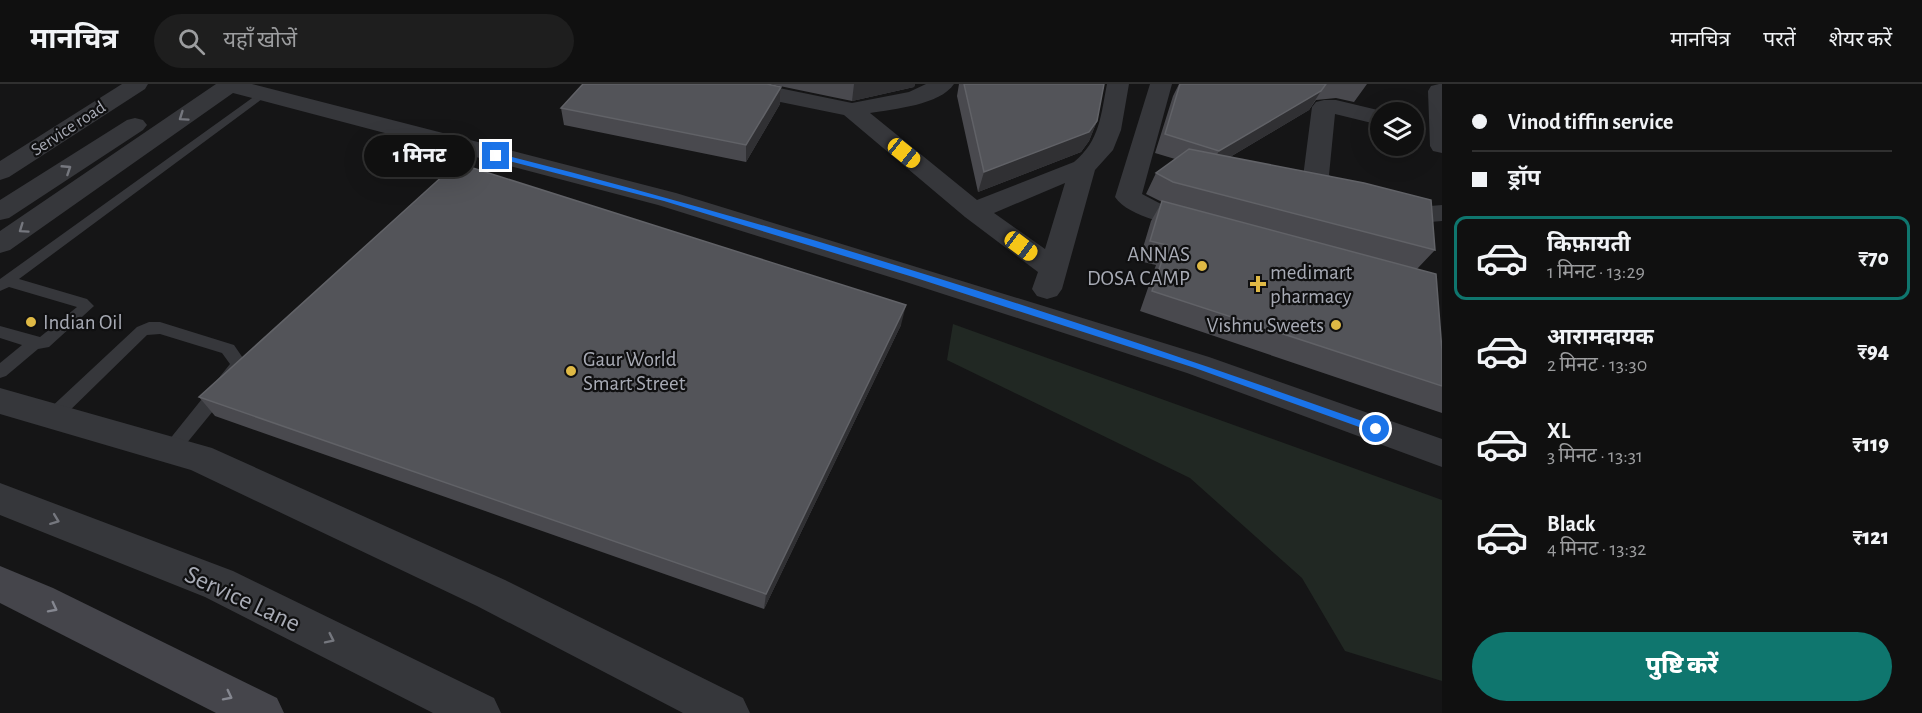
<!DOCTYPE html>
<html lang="hi">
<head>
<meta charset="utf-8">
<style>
  body { margin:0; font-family:"Alegreya Sans","Noto Sans Devanagari",sans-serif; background:#1e1e1e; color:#f1f3f6; height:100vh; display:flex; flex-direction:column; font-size:22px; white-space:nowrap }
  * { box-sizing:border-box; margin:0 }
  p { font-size:20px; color:#9c9d9f }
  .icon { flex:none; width:33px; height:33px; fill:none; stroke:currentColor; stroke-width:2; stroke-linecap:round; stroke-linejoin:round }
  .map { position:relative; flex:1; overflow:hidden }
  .side { display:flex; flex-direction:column; background:#101010; width:480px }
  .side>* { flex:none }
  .top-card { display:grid; align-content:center; height:132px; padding:0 30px; background:#101010 }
  .buttons { position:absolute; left:1370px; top:18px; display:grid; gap:12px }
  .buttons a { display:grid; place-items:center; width:54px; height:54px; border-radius:50%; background:#101010; box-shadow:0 6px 24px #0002,0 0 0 2px #303030; font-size:30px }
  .end { position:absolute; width:27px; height:27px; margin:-14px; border:8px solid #1a73e8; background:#fff; box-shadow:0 0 0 3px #fff }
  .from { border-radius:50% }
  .bubble { position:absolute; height:42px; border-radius:21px; background:#101010; box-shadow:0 6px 24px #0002,0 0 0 2px #303030; font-size:20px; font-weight:800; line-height:42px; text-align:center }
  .car { position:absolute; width:18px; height:36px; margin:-18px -9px; border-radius:8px; box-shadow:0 0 4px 2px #0007; background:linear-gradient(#f5c518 24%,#345 0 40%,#f5c518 0 76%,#345 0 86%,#f5c518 0) }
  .top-card b { display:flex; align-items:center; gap:21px; height:57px; font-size:22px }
  .top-card b+b { border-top:2px solid #303030 }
  .top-card i { width:15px; height:15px; background:#f1f3f6 }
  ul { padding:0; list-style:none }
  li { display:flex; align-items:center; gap:18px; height:84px; margin:0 12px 9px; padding:0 18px; border:3px solid transparent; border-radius:12px }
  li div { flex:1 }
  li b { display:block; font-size:22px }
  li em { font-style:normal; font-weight:800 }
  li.current { border-color:#0f766e }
  li>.icon { width:54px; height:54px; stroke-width:1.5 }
  .primary-button { display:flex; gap:12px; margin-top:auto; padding:12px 30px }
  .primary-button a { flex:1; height:69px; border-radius:36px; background:#0f766e; color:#fff; font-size:24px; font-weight:800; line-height:69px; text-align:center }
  header { display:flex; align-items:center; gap:36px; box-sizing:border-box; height:84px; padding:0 30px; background:#101010; border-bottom:2px solid #303030 }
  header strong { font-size:28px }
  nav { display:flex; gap:33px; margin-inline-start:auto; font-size:21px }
  .search { width:420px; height:54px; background:#1e1e1e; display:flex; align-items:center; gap:15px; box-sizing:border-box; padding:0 21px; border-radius:33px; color:#9c9d9f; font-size:22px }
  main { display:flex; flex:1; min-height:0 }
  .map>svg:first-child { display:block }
  .green { fill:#212823 }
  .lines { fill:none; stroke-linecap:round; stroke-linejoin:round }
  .service { fill:#36373b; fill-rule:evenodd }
  .minor { fill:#36373b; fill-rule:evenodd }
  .tertiary { fill:#36373b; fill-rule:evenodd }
  .secondary { fill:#45454b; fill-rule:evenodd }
  .wall { fill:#49494e }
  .shaded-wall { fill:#303033 }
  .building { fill:#535459; stroke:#616267; stroke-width:1.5 }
  .oneway { stroke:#75777e }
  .oneway2 { stroke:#858790 }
  .route { fill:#1a73e8 }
  .poi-dot { fill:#dfb945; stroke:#101011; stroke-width:2 }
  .labels { text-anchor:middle; stroke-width:4.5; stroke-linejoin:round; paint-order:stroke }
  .far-street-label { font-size:18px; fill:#a8abb5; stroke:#101011 }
  .poi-label { font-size:21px; fill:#a8abb5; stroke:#101011; text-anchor:start }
  .near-street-label { font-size:26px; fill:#a8abb5; stroke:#101011 }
</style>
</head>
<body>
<header>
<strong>मानचित्र</strong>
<div class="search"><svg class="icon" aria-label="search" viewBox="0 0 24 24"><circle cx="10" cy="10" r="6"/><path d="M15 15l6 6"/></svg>यहाँ खोजें</div>
<nav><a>मानचित्र</a><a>परतें</a><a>शेयर करें</a></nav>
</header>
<main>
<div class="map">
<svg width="1442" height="629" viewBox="0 0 1442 629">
  <rect width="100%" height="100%" fill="#151516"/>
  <path class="green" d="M953 240 1442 416V597L1345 567 1302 494 1190 394 947 276Z"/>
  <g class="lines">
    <path class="service" d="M262 7 268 10 266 12 19 195 87 215 94 222 49 263 38 265 6 292 0 294V279L22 261 0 254V242L40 253 77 223 9 203 0 207V195Z
      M149 238H160L234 261 247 280 231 305 177 371 171 373 165 371 162 366 165 361 230 280 222 269 160 250 147 251 59 337 53 339 47 337 45 332 47 327 137 243Z"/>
    <path class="minor" d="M122 0H148L145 5 9 93 0 96V77Z
      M216 0H252L676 109 1209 273 1442 355V383L1187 289 906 198 658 121 233 9 10 166 0 169V147Z
      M716 0H759L852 19 909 8 926 0H954C940 21 894 25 870 29L977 116 1074 78C1100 57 1101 30 1107 0H1129L1121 46 1113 66 1095 86 1062 205 1057 212 1047 215 1037 212 1032 205 1038 188 965 133 844 31 727 7 719 5ZM1065 99 1045 165 994 129Z
      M1150 0H1172L1142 110 1161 120 1210 133 1213 139 1210 145 1200 148C1176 141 1129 134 1115 113Z
      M1439 0H1442V69L1433 67 1430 62 1428 7 1431 2Z
      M1324 16H1336L1386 28H1380V41L1335 30 1329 91 1337 97 1430 122 1442 121V137L1430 138 1319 109 1303 93 1312 23 1316 18Z
      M135 34 143 36 147 41 143 46 9 134 0 136V116L127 36Z"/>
    <path class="tertiary" d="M0 304 212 364 505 496 743 614 750 629H683L477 522 191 386 0 330Z
      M0 399 233 487 494 614 501 629H433L205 513 0 431Z"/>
    <path class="secondary" d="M0 482 53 504 277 614 284 629H216L0 519Z"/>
  </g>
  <path class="wall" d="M770 0H915L914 3 852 17Z
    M959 0H1104L1097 37 1089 57 1081 68 978 108 957 12Z
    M1179 0H1367L1354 18 1336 14 1316 16 1309 26 1230 73 1435 166 1417 185 1442 267V329L1140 227 1156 181 1139 177 1151 137 1162 118 1146 110 1156 89 1175 75 1155 69 1173 12Z
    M781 3 780 20 746 78 564 41 561 24Z
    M901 241 764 525 215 332 199 313Z"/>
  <path class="shaded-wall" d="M854 0H915L914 3 852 17Z
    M781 3 780 20 746 78V61Z
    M1321 7 1309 26 1208 86 1219 67Z
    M1097 37 1089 57 1081 68 978 108 984 88Z
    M906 221 901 241 764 525 766 510Z"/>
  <path class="building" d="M583 0H767L781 3 746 61 561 24Z
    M964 0H1104L1097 37 1089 48 984 88Z
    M1180 0H1326L1321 7 1219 67 1165 50Z
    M1189 65 1364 99 1431 116 1435 166 1173 98 1156 89Z
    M457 79 906 221 766 510 199 313Z
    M1162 117 1436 190 1442 267V302L1152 207 1167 161 1150 157Z"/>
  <defs><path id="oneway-chevron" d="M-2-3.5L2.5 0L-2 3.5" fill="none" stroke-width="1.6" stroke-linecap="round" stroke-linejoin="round" transform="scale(1.5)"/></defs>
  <g class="oneway">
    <use href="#oneway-chevron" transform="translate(183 33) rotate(145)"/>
    <use href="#oneway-chevron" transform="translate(67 85) rotate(-33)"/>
    <use href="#oneway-chevron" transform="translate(23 145) rotate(145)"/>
    <use href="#oneway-chevron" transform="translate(55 436) rotate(21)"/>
    <use href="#oneway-chevron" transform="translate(330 555) rotate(26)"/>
  </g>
  <g class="oneway2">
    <use href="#oneway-chevron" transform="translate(53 524) rotate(27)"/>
    <use href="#oneway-chevron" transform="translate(228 612) rotate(27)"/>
  </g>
  <path class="route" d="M496 69C795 144 1089 239 1379 343L1381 345 1376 349 1195 284 913 193 664 117 493 73Z"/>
  <g class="poi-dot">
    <circle cx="1202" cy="182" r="6"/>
    <path d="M1255 191h6v6h6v6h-6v6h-6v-6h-6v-6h6z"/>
    <circle cx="31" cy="238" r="6"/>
    <circle cx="1336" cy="241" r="6"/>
    <circle cx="571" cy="287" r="6"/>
  </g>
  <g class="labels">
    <g class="far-street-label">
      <text transform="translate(68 44) rotate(-33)" y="6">Service road</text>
    </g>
    <g class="poi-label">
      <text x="1190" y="177" text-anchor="end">ANNAS<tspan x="1190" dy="24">DOSA CAMP</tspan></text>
      <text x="1270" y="195">medimart<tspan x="1270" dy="24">pharmacy</tspan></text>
      <text x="43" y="245">Indian Oil</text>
      <text x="1324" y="248" text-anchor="end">Vishnu Sweets</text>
      <text x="583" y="282">Gaur World<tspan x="583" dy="24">Smart Street</tspan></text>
    </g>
    <g class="near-street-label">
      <text transform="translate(243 514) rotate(25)" y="9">Service Lane</text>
    </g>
  </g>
</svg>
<div class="buttons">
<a><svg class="icon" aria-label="layers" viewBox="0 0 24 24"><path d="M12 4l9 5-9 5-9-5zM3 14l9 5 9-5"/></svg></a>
</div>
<i class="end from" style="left:1376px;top:345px"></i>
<i class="end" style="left:496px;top:72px"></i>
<div class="bubble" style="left:364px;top:51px;width:111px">1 मिनट</div>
<i class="car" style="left:904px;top:69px;rotate:129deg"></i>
<i class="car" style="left:1021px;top:162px;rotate:127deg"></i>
</div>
<section class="side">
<div class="top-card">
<b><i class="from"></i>Vinod tiffin service</b>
<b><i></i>ड्रॉप</b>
</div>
<ul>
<li class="current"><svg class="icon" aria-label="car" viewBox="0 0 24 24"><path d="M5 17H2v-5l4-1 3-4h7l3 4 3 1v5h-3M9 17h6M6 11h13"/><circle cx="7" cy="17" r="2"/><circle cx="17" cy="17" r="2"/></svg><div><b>किफ़ायती</b><p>1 मिनट · 13:29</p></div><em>₹70</em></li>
<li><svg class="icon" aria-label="car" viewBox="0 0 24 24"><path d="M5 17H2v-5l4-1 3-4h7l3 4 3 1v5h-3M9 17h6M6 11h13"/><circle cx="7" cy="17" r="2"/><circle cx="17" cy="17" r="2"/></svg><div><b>आरामदायक</b><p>2 मिनट · 13:30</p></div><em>₹94</em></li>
<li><svg class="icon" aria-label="car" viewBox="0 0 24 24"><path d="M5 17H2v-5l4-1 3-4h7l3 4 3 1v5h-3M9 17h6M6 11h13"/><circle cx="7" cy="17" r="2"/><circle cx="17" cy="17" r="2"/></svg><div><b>XL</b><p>3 मिनट · 13:31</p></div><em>₹119</em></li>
<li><svg class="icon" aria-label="car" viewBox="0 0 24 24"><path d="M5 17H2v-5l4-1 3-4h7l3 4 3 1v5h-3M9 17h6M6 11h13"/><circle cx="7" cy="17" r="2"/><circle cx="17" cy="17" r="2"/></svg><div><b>Black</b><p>4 मिनट · 13:32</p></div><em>₹121</em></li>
</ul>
<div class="primary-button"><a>पुष्टि करें</a></div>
</section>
</main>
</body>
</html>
